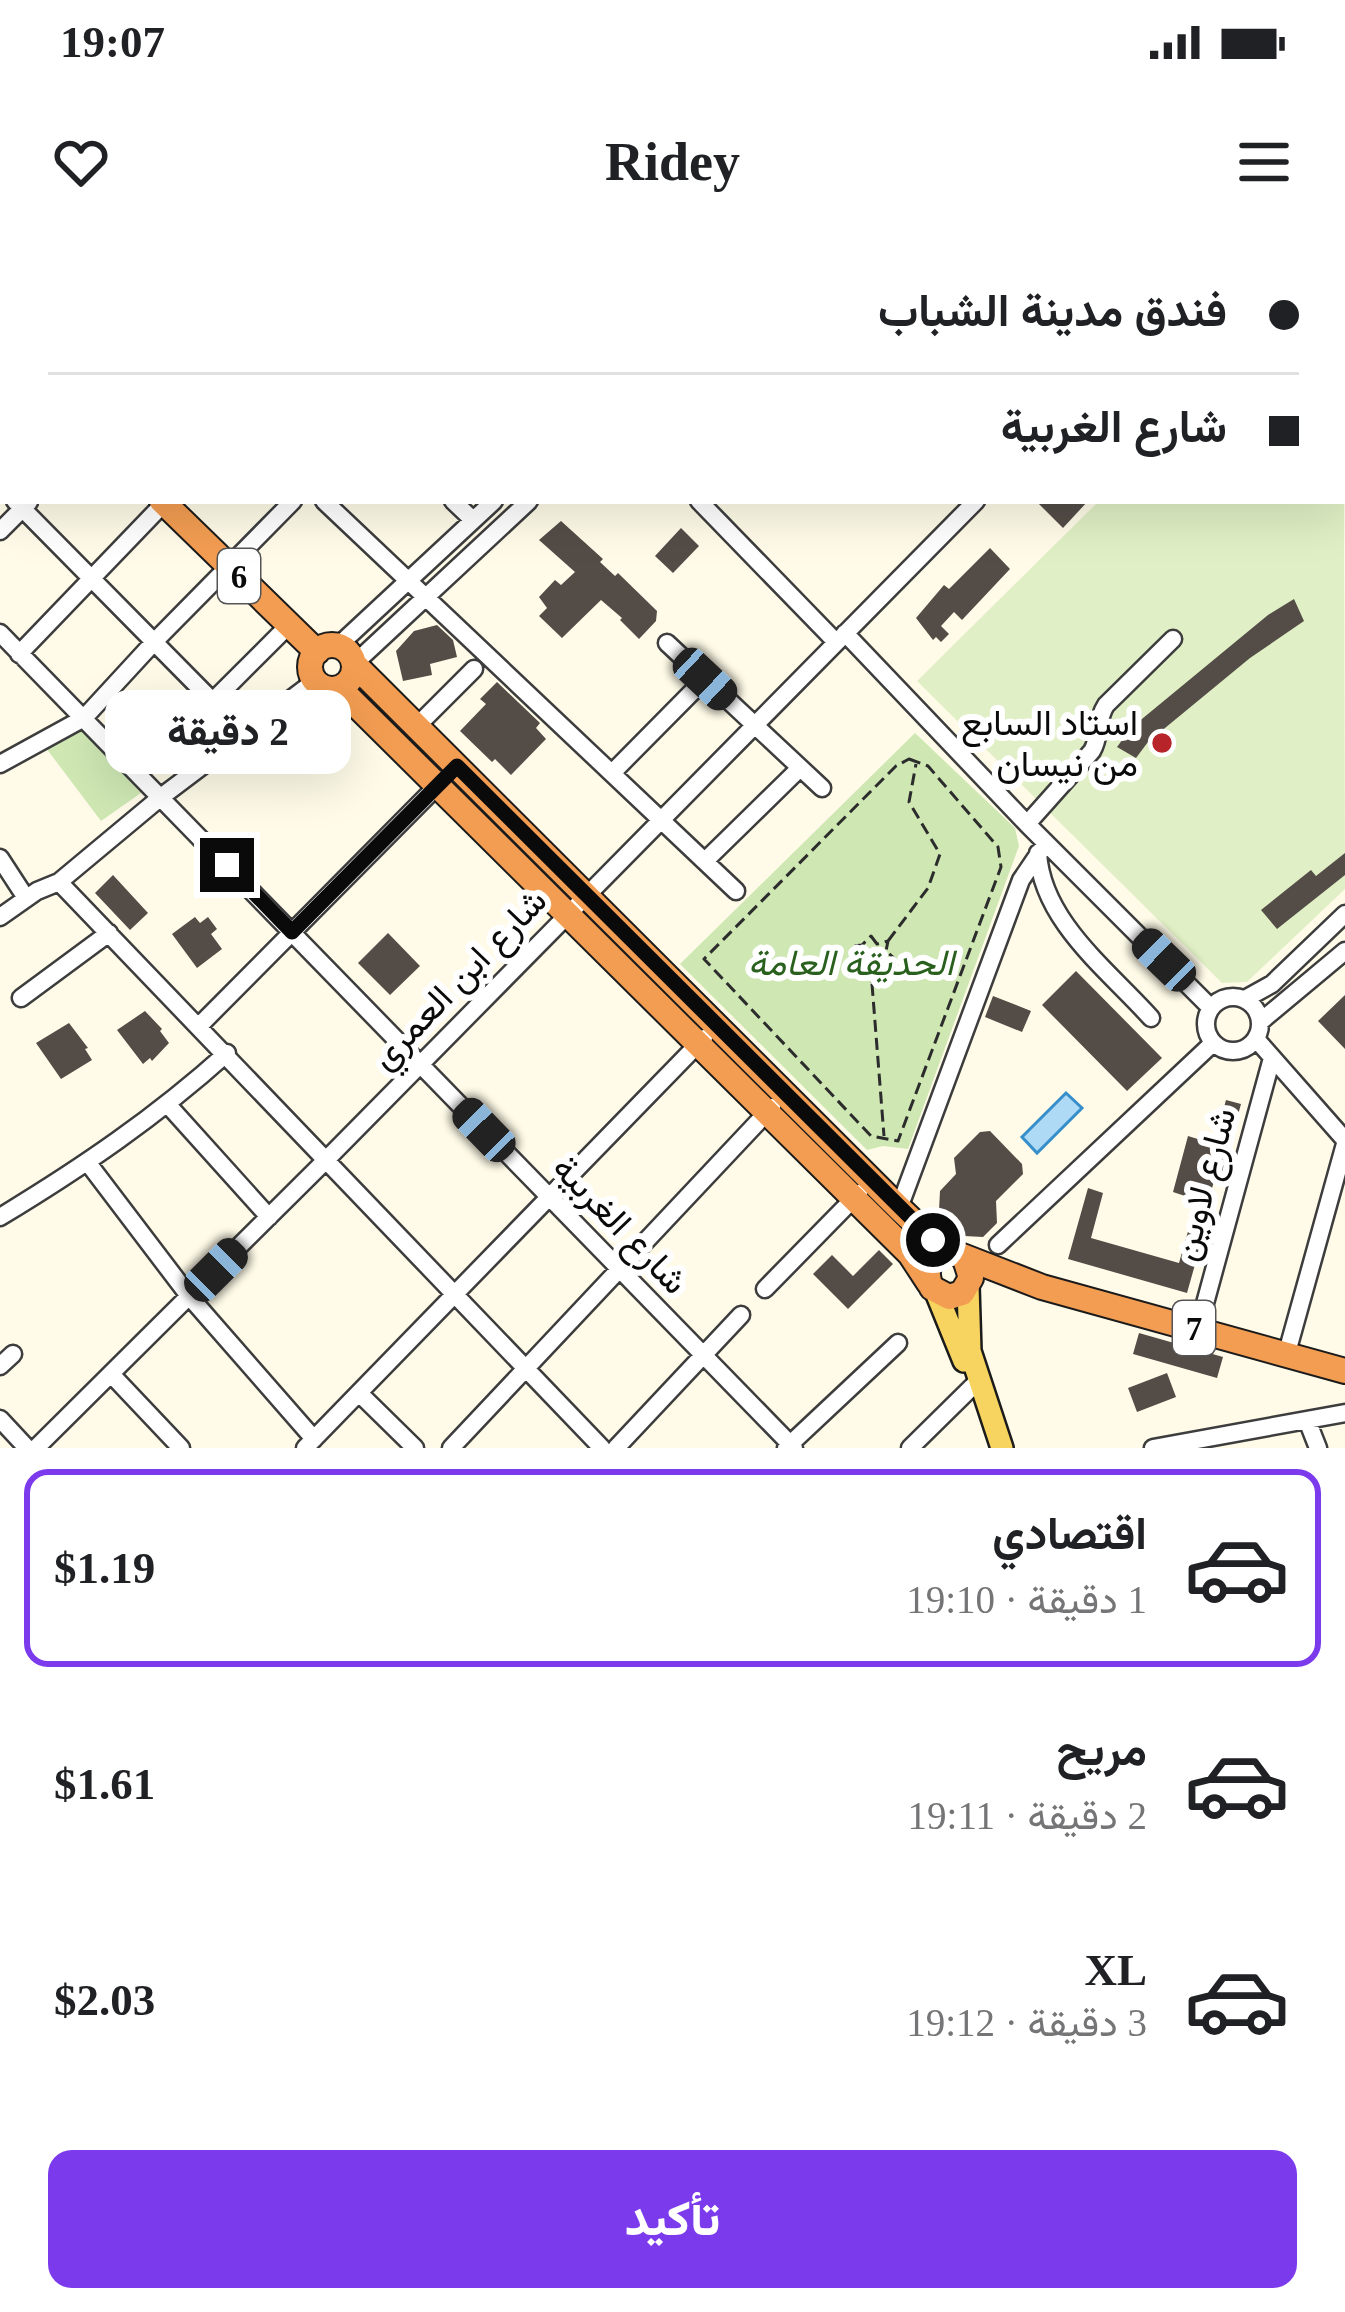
<!DOCTYPE html>
<html lang="ar">
<head>
<meta charset="utf-8">
<style>
  body { margin:0; font-family:"Times New Roman",Vazirmatn,serif; background:#f6f6f6; color:#202124; direction:rtl; height:100vh; display:flex; flex-direction:column; font-size:45px; white-space:nowrap }
  * { box-sizing:border-box; margin:0 }
  p { font-size:39px; color:#757577 }
  .icon { flex:none; width:66px; height:66px; fill:none; stroke:currentColor; stroke-width:2; stroke-linecap:round; stroke-linejoin:round }
  .map { position:relative; height:1208px; overflow:hidden; direction:ltr }
  .panel { display:flex; flex-direction:column; background:#fff; flex:1 }
  .panel>* { flex:none }
  .banner { position:absolute; left:0px; top:0px; width:1347px; height:264px; box-shadow:0 12px 48px #0002; direction:rtl; display:grid; align-content:center; height:264px; padding:0 48px; background:#fff }
  .end { position:absolute; width:54px; height:54px; margin:-27px; border:15px solid #0a0a0a; background:#fff; box-shadow:0 0 0 6px #fff }
  .from { border-radius:50% }
  .bubble { position:absolute; height:84px; border-radius:24px; background:#fff; box-shadow:0 12px 48px #0002; font-size:39px; font-weight:800; line-height:84px; text-align:center; direction:rtl }
  .car { position:absolute; width:36px; height:72px; margin:-36px -18px; border-radius:15px; box-shadow:0 0 9px 3px #0007; background:linear-gradient(#222 24%,#8ab4d8 0 40%,#222 0 76%,#8ab4d8 0 86%,#222 0) }
  .banner b { display:flex; align-items:center; gap:42px; height:114px; font-size:45px }
  .banner b+b { border-top:3px solid #e0e0e0 }
  .banner i { width:30px; height:30px; background:#202124 }
  ul { padding:21px 0 0; list-style:none }
  li { display:flex; align-items:center; gap:36px; height:198px; margin:0 24px 18px; padding:0 24px; border:6px solid transparent; border-radius:24px }
  li div { flex:1 }
  li b { display:block; font-size:45px }
  li em { font-style:normal; font-weight:800 }
  li.active { border-color:#7c3aed }
  li>.icon { width:108px; height:108px; stroke-width:1.5 }
  .action { display:flex; gap:24px; margin-top:auto; padding:24px 48px }
  .action a { flex:1; height:138px; border-radius:24px; background:#7c3aed; color:#fff; font-size:48px; font-weight:800; line-height:138px; text-align:center }
  .status { display:flex; justify-content:space-between; align-items:center; height:84px; padding:0 60px; background:#fff; direction:ltr }
  .status svg { height:33px; fill:currentColor }
  header { display:flex; justify-content:space-between; align-items:center; height:156px; padding:0 48px; background:#fff; font-size:54px; font-weight:800 }
  .map>svg:first-child { display:block }
  .green { fill:#cee7b3 }
  .pitch { fill:#e0efc5 }
  .water { fill:#aedaf5; stroke:#368ecb; stroke-width:3 }
  .building { fill:#534c47 }
  .lines { fill:none; stroke-linecap:round; stroke-linejoin:round }
  .minor-casing { stroke:#3d3d3d; stroke-width:21 }
  .major-casing { stroke:#1b1b1b; stroke-width:26 }
  .highway-casing { stroke:#1b1b1b; stroke-width:28 }
  .path { stroke:#2c2c2c; stroke-width:3; stroke-dasharray:12 6; stroke-linecap:butt }
  .minor { stroke:#fff; stroke-width:16 }
  .major { stroke:#f7d460; stroke-width:21 }
  .highway { stroke:#f39d52; stroke-width:24 }
  .route { stroke:#0a0a0a; stroke-width:15 }
  .poi-dot { fill:#b7252b; stroke:#fff; stroke-width:4.5 }
  .labels { text-anchor:middle; stroke-width:12; stroke-linejoin:round; paint-order:stroke }
  .shield { fill:#fff; stroke:#545454; stroke-width:3 }
  .shield-label { font-size:33px; font-weight:bold; fill:#0a0a0a }
  .poi-label { font-size:36px; fill:#0a0a0a; stroke:#fff; text-anchor:end }
  .park-label { font-size:36px; font-style:italic; fill:#2a601d; stroke:#fff }
  .street-label { font-size:36px; fill:#0a0a0a; stroke:#fff }
</style>
</head>
<body>
<div class="status"><b>19:07</b><svg viewBox="0 0 49 12"><path d="M0 12V9h3v3zM5 12V6h3v6zM10 12V3h3v9zM15 12V0h3v12zM26 1h20v11H26zM47 4h2v5h-2z"/></svg></div>
<header><svg class="icon" aria-label="menu" viewBox="0 0 24 24"><path d="M4 6h16M4 12h16M4 18h16"/></svg>Ridey<svg class="icon" aria-label="heart" viewBox="0 0 24 24"><path d="M12 20l-8-8c-3-5 5-10 8-4 3-6 11-1 8 4z"/></svg></header>
<div class="map">
<svg width="1345" height="1208" viewBox="0 0 1345 1208">
  <rect width="100%" height="100%" fill="#fffbe8"/>
  <path class="green" d="M81 490 141 553 101 581 46 508Z
    M915 493 1015 588 1019 606 908 909 883 906 867 910 680 724Z"/>
  <path class="pitch" d="M1344 235 1345 649 1247 742 1222 743 917 441 1099 261H1344Z"/>
  <path class="water" d="M1066 853 1082 868 1037 913 1022 897Z"/>
  <path class="building" d="M1036 261H1088L1063 288Z
    M561 281 603 319 600 322 615 336 618 333 657 371 656 381 639 399 620 380 622 378 601 360 562 398 539 376 547 368 539 357 555 340 561 345 575 332 539 300Z
    M681 288 699 306 673 333 655 316Z
    M990 308 1010 329 962 380 954 372 941 386 949 394 941 402 936 397 933 400 916 378 944 345 949 349Z
    M1294 359 1304 381 1250 418 1148 502 1136 518 1117 507 1131 488 1268 375Z
    M437 385 453 400 457 417 430 424 432 435 403 441 396 411 414 391Z
    M497 442 540 483 536 488 546 499 511 535 495 519 492 522 460 491 486 464 480 459Z
    M1345 613V635L1277 689 1261 670 1311 630 1316 636Z
    M113 635 148 673 130 690 95 653Z
    M195 677 200 683 208 677 217 689 211 694 222 709 197 728 172 694Z
    M388 693 420 726 390 755 358 723Z
    M1076 731 1162 818 1127 851 1042 765Z
    M1345 755V809L1318 781Z
    M993 756 1031 771 1022 792 985 777Z
    M145 771 162 789 160 791 169 803 152 821 150 818 143 824 117 790Z
    M69 783 88 808 85 809 92 820 61 839 36 803Z
    M1226 860 1241 864 1221 936 1216 935 1202 981 1207 982 1187 1053 1068 1019 1088 948 1103 953 1091 998 1179 1023 1197 960 1173 952 1188 896 1214 904Z
    M990 891 1022 924 1023 934 996 961 997 983 983 997 964 996 939 970 940 951 956 934 954 918 980 892Z
    M879 1010 893 1024 848 1069 813 1034 832 1015 853 1036Z
    M1139 1093 1223 1117 1217 1138 1133 1114Z
    M1167 1133 1176 1157 1137 1172 1128 1148Z"/>
  <g class="lines">
    <defs>
      <path id="minor" d="M47 0 51 3
        M178 0 181 3
        M311 0 314 3
        M443 0 446 3
        M603 0 606 3
        M725 0 727 3
        M1121 0 1124 3
        M1163 0 1166 3
        M1192 0 1195 3
        M21 3 24 0
        M149 3 152 0
        M285 3 288 0
        M420 3 423 0
        M551 3 554 0
        M773 3 776 0
        M805 3 808 0
        M1053 3 1054 0
        M0 24 3 21
        M1344 150 1345 151
        M0 153 3 150
        M1344 185 1345 186
        M1344 219 1345 220
        M0 245 3 248
        M15 261 245 494
        M324 261 736 651
        M453 261 473 280
        M699 261 836 402
        M0 291 29 262
        M0 393 794 1208
        M845 393 1027 584 1211 768
        M667 403 822 548
        M338 406 494 261
        M19 414 166 261
        M354 424 529 261
        M213 461 289 385
        M417 486 474 429
        M0 524 84 478 154 402 293 261
        M612 533 705 439
        M1027 584 1092 511C1101 496 1096 480 1106 465L1173 399
        M1038 613C1042 681 1108 730 1151 778
        M0 618 26 658
        M705 621 800 528
        M59 642 602 1208
        M0 677 37 651 59 642 161 557 315 441
        M1206 784a27 27 0 1 1 54 0a27 27 0 1 1-54 0Z
        M21 758 109 693
        M1245 759 1272 744 1345 674
        M1260 782 1345 711
        M200 785 444 539
        M1256 799 1345 900
        M169 866 269 977
        M88 923 189 1056 314 1199
        M899 968 1021 640 1046 603
        M0 977C81 928 156 877 227 813
        M998 1005 1213 803
        M765 1049 859 953
        M1198 1089 1272 818
        M1286 1116 1345 904
        M0 1126 13 1114
        M111 1134 181 1208
        M359 1153 415 1208
        M0 1179 27 1208
        M1307 1180 1318 1208
        M36 1208 324 922 976 261
        M305 1208 704 798
        M451 1208 772 867
        M616 1208 741 1075
        M786 1208 898 1103
        M910 1208 977 1142
        M1153 1208 1345 1173"/>
      <path id="major" d="M968 1046 970 1111 1002 1208
        M936 1052 964 1121"/>
      <path id="highway" d="M0 103 3 106
        M162 261 317 412
        M310 427a22 22 0 1 1 44 0a22 22 0 1 1-44 0Z
        M354 424 899 968 938 1005 952 1012
        M339 448 910 1014 929 1043
        M965 1019 971 1038 962 1053 949 1057 932 1048C922 1030 931 1013 952 1012L1042 1047 1345 1131"/>
    </defs>
    <use href="#minor" class="minor-casing"/>
    <use href="#major" class="major-casing"/>
    <use href="#highway" class="highway-casing"/>
    <path class="path" d="M909 519 928 526 998 607 1001 627 898 901 871 896 704 719 896 526Z
      M871 696 877 704 888 701 886 711 895 719 889 727V736L880 734 872 742 867 738H857L855 728 845 724 853 717V706L862 705Z
      M888 701 928 648 940 614 909 562 916 524
      M872 744 884 896"/>
    <use href="#minor" class="minor"/>
    <use href="#major" class="major"/>
    <use href="#highway" class="highway"/>
  </g>
  <g class="lines">
    <path class="route" d="M227 625 292 692 457 526 933 1000"/>
  </g>
  <circle class="poi-dot" cx="1162" cy="503" r="12"/>
  <g class="labels">
    <g class="shield">
      <rect x="218" y="309" width="42" height="54" rx="9"/>
      <rect x="1173" y="1061" width="42" height="54" rx="9"/>
    </g>
    <g class="shield-label">
      <text x="239" y="348">6</text>
      <text x="1194" y="1100">7</text>
    </g>
    <g class="poi-label">
      <text x="1138" y="495">استاد السابع<tspan x="1138" dy="41">من نيسان</tspan></text>
    </g>
    <g class="park-label">
      <text x="851" y="735">الحديقة العامة</text>
    </g>
    <g class="street-label">
      <text transform="translate(458 738) rotate(-46)" y="13">شارع ابن العمري</text>
      <text transform="translate(1203 944) rotate(-75)" y="13">شارع لاوين</text>
      <text transform="translate(621 984) rotate(46)" y="13">شارع الغربية</text>
    </g>
  </g>
</svg>
<i class="end from" style="left:933px;top:1000px"></i>
<i class="end" style="left:227px;top:625px"></i>
<div class="bubble" style="left:105px;top:450px;width:246px">2 دقيقة</div>
<i class="car" style="left:705px;top:439px;rotate:133deg"></i>
<i class="car" style="left:1164px;top:720px;rotate:314deg"></i>
<i class="car" style="left:484px;top:890px;rotate:316deg"></i>
<i class="car" style="left:216px;top:1030px;rotate:45deg"></i>
<div class="banner">
<b><i class="from"></i>فندق مدينة الشباب</b>
<b><i></i>شارع الغربية</b>
</div>
</div>
<section class="panel">
<ul>
<li class="active"><svg class="icon" aria-label="car" viewBox="0 0 24 24"><path d="M5 17H2v-5l4-1 3-4h7l3 4 3 1v5h-3M9 17h6M6 11h13"/><circle cx="7" cy="17" r="2"/><circle cx="17" cy="17" r="2"/></svg><div><b>اقتصادي</b><p>1 دقيقة · 19:10</p></div><em>$1.19</em></li>
<li><svg class="icon" aria-label="car" viewBox="0 0 24 24"><path d="M5 17H2v-5l4-1 3-4h7l3 4 3 1v5h-3M9 17h6M6 11h13"/><circle cx="7" cy="17" r="2"/><circle cx="17" cy="17" r="2"/></svg><div><b>مريح</b><p>2 دقيقة · 19:11</p></div><em>$1.61</em></li>
<li><svg class="icon" aria-label="car" viewBox="0 0 24 24"><path d="M5 17H2v-5l4-1 3-4h7l3 4 3 1v5h-3M9 17h6M6 11h13"/><circle cx="7" cy="17" r="2"/><circle cx="17" cy="17" r="2"/></svg><div><b>XL</b><p>3 دقيقة · 19:12</p></div><em>$2.03</em></li>
</ul>
<div class="action"><a>تأكيد</a></div>
</section>
</body>
</html>
